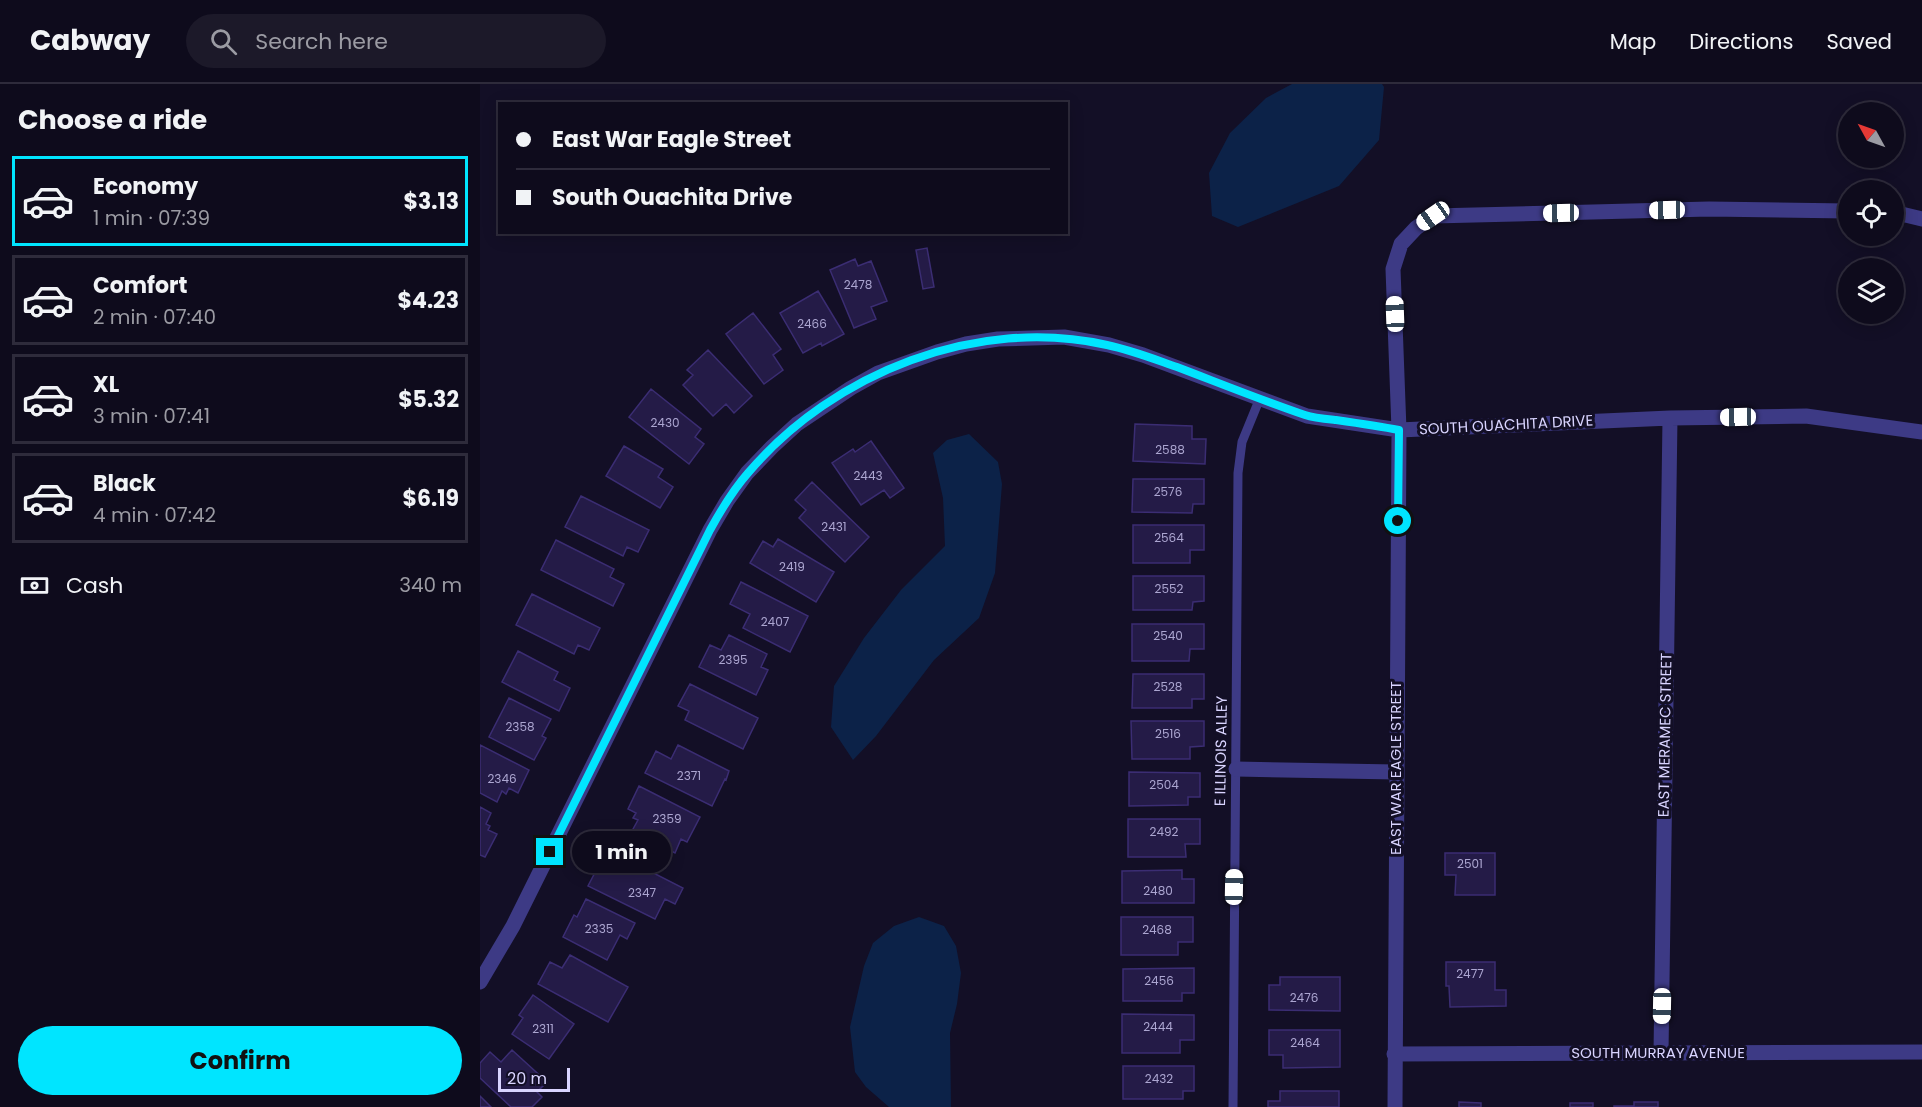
<!DOCTYPE html>
<html lang="en">
<head>
<meta charset="utf-8">
<style>
  body { margin:0; font-family:Poppins,sans-serif; background:#1c1929; color:#f1f3f6; height:100vh; display:flex; flex-direction:column; font-size:22px; white-space:nowrap }
  * { box-sizing:border-box; margin:0 }
  p { font-size:20px; color:#9b9ba3 }
  .icon { flex:none; width:33px; height:33px; fill:none; stroke:currentColor; stroke-width:2; stroke-linecap:round; stroke-linejoin:round }
  .map { position:relative; flex:1; overflow:hidden }
  .side { display:flex; flex-direction:column; background:#0e0b1c; width:480px }
  .side>* { flex:none }
  .top-card { position:absolute; left:18px; top:18px; width:570px; height:132px; border-radius:0px; box-shadow:0 3px 15px #0003,0 0 0 2px #2e2b3b; display:grid; align-content:center; height:132px; padding:0 18px; background:#0e0b1c }
  .needle { width:39px; rotate:310deg }
  .buttons { position:absolute; left:1358px; top:18px; display:grid; gap:12px }
  .buttons a { display:grid; place-items:center; width:66px; height:66px; border-radius:50%; background:#0e0b1c; box-shadow:0 3px 15px #0003,0 0 0 2px #2e2b3b; font-size:30px }
  .scale { position:absolute; left:18px; bottom:15px; width:72px; box-sizing:border-box; padding-left:6px; border:3px solid #d9d4ff; border-top:0; font-size:16px; line-height:21px; white-space:nowrap; color:#d9d4ff; -webkit-text-stroke:4px #130f26; paint-order:stroke }
  .end { position:absolute; width:27px; height:27px; margin:-14px; border:8px solid #00e5ff; background:#111; box-shadow:0 0 0 3px #111 }
  .from { border-radius:50% }
  .bubble { position:absolute; height:42px; border-radius:21px; background:#0e0b1c; box-shadow:0 3px 15px #0003,0 0 0 2px #2e2b3b; font-size:20px; font-weight:700; line-height:42px; text-align:center }
  .car { position:absolute; width:18px; height:36px; margin:-18px -9px; border-radius:8px; box-shadow:0 0 4px 2px #0007; background:linear-gradient(#fff 24%,#345 0 40%,#fff 0 76%,#345 0 86%,#fff 0) }
  .top-card b { display:flex; align-items:center; gap:21px; height:57px; font-size:22px }
  .top-card b+b { border-top:2px solid #2e2b3b }
  .top-card i { width:15px; height:15px; background:#f1f3f6 }
  ul { padding:0; list-style:none }
  li { display:flex; align-items:center; gap:18px; height:90px; margin:0 12px 9px; padding:0 6px; border:3px solid #2e2b3b; border-radius:0px }
  li div { flex:1 }
  li b { display:block; font-size:22px }
  li em { font-style:normal; font-weight:700 }
  li.on { border-color:#00e5ff }
  li>.icon { width:54px; height:54px; stroke-width:1.5 }
  h2 { padding:0 18px; font-size:27px; line-height:72px }
  .pay { display:flex; align-items:center; gap:15px; height:66px; padding:0 18px; font-size:22px }
  .pay p { margin-inline-start:auto }
  .primary-button { display:flex; gap:12px; margin-top:auto; padding:12px 18px }
  .primary-button a { flex:1; height:69px; border-radius:36px; background:#00e5ff; color:#111; font-size:24px; font-weight:700; line-height:69px; text-align:center }
  header { display:flex; align-items:center; gap:36px; box-sizing:border-box; height:84px; padding:0 30px; background:#0e0b1c; border-bottom:2px solid #2e2b3b }
  header strong { font-size:28px }
  nav { display:flex; gap:33px; margin-inline-start:auto; font-size:21px }
  .search { width:420px; height:54px; background:#1c1929; display:flex; align-items:center; gap:15px; box-sizing:border-box; padding:0 21px; border-radius:33px; color:#9b9ba3; font-size:22px }
  main { display:flex; flex:1; min-height:0 }
  .map>svg:first-child { display:block }
  .water { fill:#0c2248 }
  .building { fill:#241b47; stroke:#3b2d73; stroke-width:1.5 }
  .lines { fill:none; stroke-linecap:round; stroke-linejoin:round }
  .service { stroke:#3d3a85; stroke-width:9 }
  .minor { stroke:#3d3a85; stroke-width:15 }
  .route { stroke:#00e5ff; stroke-width:8 }
  .labels { text-anchor:middle; stroke-width:6; stroke-linejoin:round; paint-order:stroke }
  .number-label { font-size:12px; fill:#aca6d1 }
  .street-label { font-size:15px; fill:#d9d4ff; stroke:#130f26 }
</style>
</head>
<body>
<header>
<strong>Cabway</strong>
<div class="search"><svg class="icon" aria-label="search" viewBox="0 0 24 24"><circle cx="10" cy="10" r="6"/><path d="M15 15l6 6"/></svg>Search here</div>
<nav><a>Map</a><a>Directions</a><a>Saved</a></nav>
</header>
<main>
<section class="side">
<h2>Choose a ride</h2>
<ul>
<li class="on"><svg class="icon" aria-label="car" viewBox="0 0 24 24"><path d="M5 17H2v-5l4-1 3-4h7l3 4 3 1v5h-3M9 17h6M6 11h13"/><circle cx="7" cy="17" r="2"/><circle cx="17" cy="17" r="2"/></svg><div><b>Economy</b><p>1 min · 07:39</p></div><em>$3.13</em></li>
<li><svg class="icon" aria-label="car" viewBox="0 0 24 24"><path d="M5 17H2v-5l4-1 3-4h7l3 4 3 1v5h-3M9 17h6M6 11h13"/><circle cx="7" cy="17" r="2"/><circle cx="17" cy="17" r="2"/></svg><div><b>Comfort</b><p>2 min · 07:40</p></div><em>$4.23</em></li>
<li><svg class="icon" aria-label="car" viewBox="0 0 24 24"><path d="M5 17H2v-5l4-1 3-4h7l3 4 3 1v5h-3M9 17h6M6 11h13"/><circle cx="7" cy="17" r="2"/><circle cx="17" cy="17" r="2"/></svg><div><b>XL</b><p>3 min · 07:41</p></div><em>$5.32</em></li>
<li><svg class="icon" aria-label="car" viewBox="0 0 24 24"><path d="M5 17H2v-5l4-1 3-4h7l3 4 3 1v5h-3M9 17h6M6 11h13"/><circle cx="7" cy="17" r="2"/><circle cx="17" cy="17" r="2"/></svg><div><b>Black</b><p>4 min · 07:42</p></div><em>$6.19</em></li>
</ul>
<div class="pay"><svg class="icon" aria-label="cash" viewBox="0 0 24 24"><path d="M3 7h18v10H3z"/><circle cx="12" cy="12" r="2"/></svg>Cash<p>340 m</p></div>
<div class="primary-button"><a>Confirm</a></div>
</section>
<div class="map">
<svg width="1442" height="1023" viewBox="0 0 1442 1023">
  <rect width="100%" height="100%" fill="#130f26"/>
  <path class="water" d="M812 0H902L904 3 899 56 859 102 758 143 732 132 729 89 750 49 786 14Z
    M489 350 518 378 522 400 515 489 499 534 454 576 396 652 373 676 351 643 354 602 384 554 421 506 465 462 463 414 453 369 467 356Z
    M439 833 464 842 476 862 481 889 477 920 470 949 471 1023H409L386 1003 375 988 370 943 384 882 393 859 414 842Z"/>
  <path class="building" d="M447 164 454 203 443 205 436 166Z
    M375 175 378 182 391 177 407 217 391 223 396 235 374 244 350 186Z
    M338 207 364 250 342 262 341 259 323 269 300 229Z
    M273 229 301 265 293 271 303 286 284 300 246 250Z
    M228 266 272 312 254 329 246 320 233 332 203 301 213 291 207 286Z
    M171 305 221 345 215 353 224 360 209 380 149 333Z
    M655 340 712 342V355H726L725 380 653 377Z
    M391 357 424 404 410 414 404 406 381 421 352 379 373 365 375 368Z
    M144 362 183 385 178 393 193 403 180 424 126 392Z
    M653 395H724V420H713L712 429 652 428Z
    M332 398 389 453 365 478 319 434 326 426 315 416Z
    M101 412 169 446 158 468 147 463 143 472 85 443Z
    M653 441H724V466H710V479H653Z
    M298 455 354 488 336 518 270 479 283 457 293 463Z
    M76 456 134 485 130 493 144 500 133 522 61 486Z
    M653 492H724V517L713 518 712 526H653Z
    M261 498 328 532 310 568 263 544 270 530 250 520Z
    M52 510 120 544 109 566 98 561 94 570 36 541Z
    M652 540H724V565H710L709 577H652Z
    M249 551 287 570 281 583 288 586 276 611 219 583 230 561 241 566Z
    M38 567 78 588 74 596 90 604 79 627 22 598Z
    M653 590H724V615H712V624H652Z
    M210 600 278 634 263 665 205 636 209 627 198 622Z
    M29 614 71 635 62 652 66 654 54 676 9 653Z
    M651 637H724V662L710 663V675H652Z
    M0 661 49 686 38 709 29 704 26 710 22 707 17 718 0 709Z
    M198 661 249 687 246 696 245 695 232 722 165 689 176 667 191 675Z
    M649 688 720 689V713H708V721L649 722Z
    M159 702 220 733 207 758 201 755 195 769 152 747 158 736 153 734 156 729 148 725Z
    M0 723 11 729 6 740 10 742 8 746 17 750 5 773 0 771Z
    M648 735H720V760H705L706 773H648Z
    M965 769H1015V811H975L976 791H965Z
    M146 775 203 804 195 820 185 815 175 835 108 802 120 779 139 789Z
    M702 786V795H714V819H642V787Z
    M106 815 155 839 147 855 140 851 127 876 83 853 94 831 97 833Z
    M641 833H713V858H698V871H641Z
    M90 871 148 903 128 938 58 900 70 878 82 884Z
    M966 878H1015V906H1026V922L970 923 969 902H966Z
    M714 884V909H702V917H643V885Z
    M800 893H860V927L789 926V901H800Z
    M53 911 94 940 69 975 32 950 43 934 39 931Z
    M642 930 714 931V956H700V969H642Z
    M789 946H860V983L803 984V971H789Z
    M32 966 67 998 57 1008 62 1013 52 1023H31L0 994V979L10 968 21 978Z
    M643 982H714V1007H703V1015H643Z
    M800 1007H859V1023H788V1017H800Z
    M0 1012 11 1023H0Z
    M979 1018 1001 1019V1023H979Z
    M1154 1018H1178V1023H1134V1022H1154Z
    M1090 1019H1113V1023H1090Z"/>
  <g class="lines">
    <path class="service" d="M753 1023 758 389 762 358 780 314"/>
    <path class="minor" d="M1413 128 1442 135
      M756 685 916 688
      M0 898 33 842 230 446 247 417 267 389 292 363 317 340 371 304 398 289 457 268 486 260 518 255 584 253 629 261 663 271 827 332 919 346 1190 334 1326 332 1442 348
      M1181 969 1190 334
      M914 970 1442 968
      M915 1023 919 346 913 185 921 160 936 144 953 132 1229 125 1368 127"/>
  </g>
  <g class="lines">
    <path class="route" d="M70 768 230 446C241 426 253 406 268 389 354 288 497 232 627 261 651 266 674 275 697 283 739 299 781 316 825 331 834 334 846 335 856 336 877 339 898 342 919 346L918 437"/>
  </g>
  <g class="labels">
    <g class="number-label">
      <text x="378" y="205">2478</text>
      <text x="332" y="244">2466</text>
      <text x="185" y="343">2430</text>
      <text x="690" y="370">2588</text>
      <text x="388" y="396">2443</text>
      <text x="688" y="412">2576</text>
      <text x="354" y="447">2431</text>
      <text x="689" y="458">2564</text>
      <text x="312" y="487">2419</text>
      <text x="689" y="509">2552</text>
      <text x="295" y="542">2407</text>
      <text x="688" y="556">2540</text>
      <text x="253" y="580">2395</text>
      <text x="688" y="607">2528</text>
      <text x="40" y="647">2358</text>
      <text x="688" y="654">2516</text>
      <text x="209" y="696">2371</text>
      <text x="22" y="699">2346</text>
      <text x="684" y="705">2504</text>
      <text x="187" y="739">2359</text>
      <text x="684" y="752">2492</text>
      <text x="990" y="784">2501</text>
      <text x="678" y="811">2480</text>
      <text x="162" y="813">2347</text>
      <text x="119" y="849">2335</text>
      <text x="677" y="850">2468</text>
      <text x="990" y="894">2477</text>
      <text x="679" y="901">2456</text>
      <text x="824" y="918">2476</text>
      <text x="678" y="947">2444</text>
      <text x="63" y="949">2311</text>
      <text x="825" y="963">2464</text>
      <text x="679" y="999">2432</text>
    </g>
    <g class="street-label">
      <text transform="translate(1026 341) rotate(-3)" y="5">SOUTH OUACHITA DRIVE</text>
      <text transform="translate(1185 651) rotate(-89)" y="5">EAST MERAMEC STREET</text>
      <text transform="translate(741 667) rotate(-89)" y="5">E ILLINOIS ALLEY</text>
      <text transform="translate(916 684) rotate(-90)" y="5">EAST WAR EAGLE STREET</text>
      <text x="1178" y="974">SOUTH MURRAY AVENUE</text>
    </g>
  </g>
</svg>
<div class="buttons">
<a><svg class="needle" viewBox="-14 -14 28 28"><path d="M0-13l5 13h-10z" fill="#e53935"/><path d="M0 13l5-13h-10z" fill="#9b9ba3"/></svg></a>
<a><svg class="icon" aria-label="locate" viewBox="0 0 24 24"><circle cx="12" cy="12" r="6"/><path d="M12 2v4M12 18v4M2 12h4M18 12h4"/></svg></a>
<a><svg class="icon" aria-label="layers" viewBox="0 0 24 24"><path d="M12 4l9 5-9 5-9-5zM3 14l9 5 9-5"/></svg></a>
</div>
<div class="scale">20 m</div>
<i class="end from" style="left:918px;top:437px"></i>
<i class="end" style="left:70px;top:768px"></i>
<div class="bubble" style="left:92px;top:747px;width:99px">1 min</div>
<i class="car" style="left:1187px;top:126px;rotate:269deg"></i>
<i class="car" style="left:1081px;top:129px;rotate:269deg"></i>
<i class="car" style="left:953px;top:132px;rotate:235deg"></i>
<i class="car" style="left:915px;top:230px;rotate:358deg"></i>
<i class="car" style="left:1258px;top:333px;rotate:269deg"></i>
<i class="car" style="left:754px;top:803px;rotate:1deg"></i>
<i class="car" style="left:1182px;top:922px;rotate:181deg"></i>
<div class="top-card">
<b><i class="from"></i>East War Eagle Street</b>
<b><i></i>South Ouachita Drive</b>
</div>
</div>
</main>
</body>
</html>
